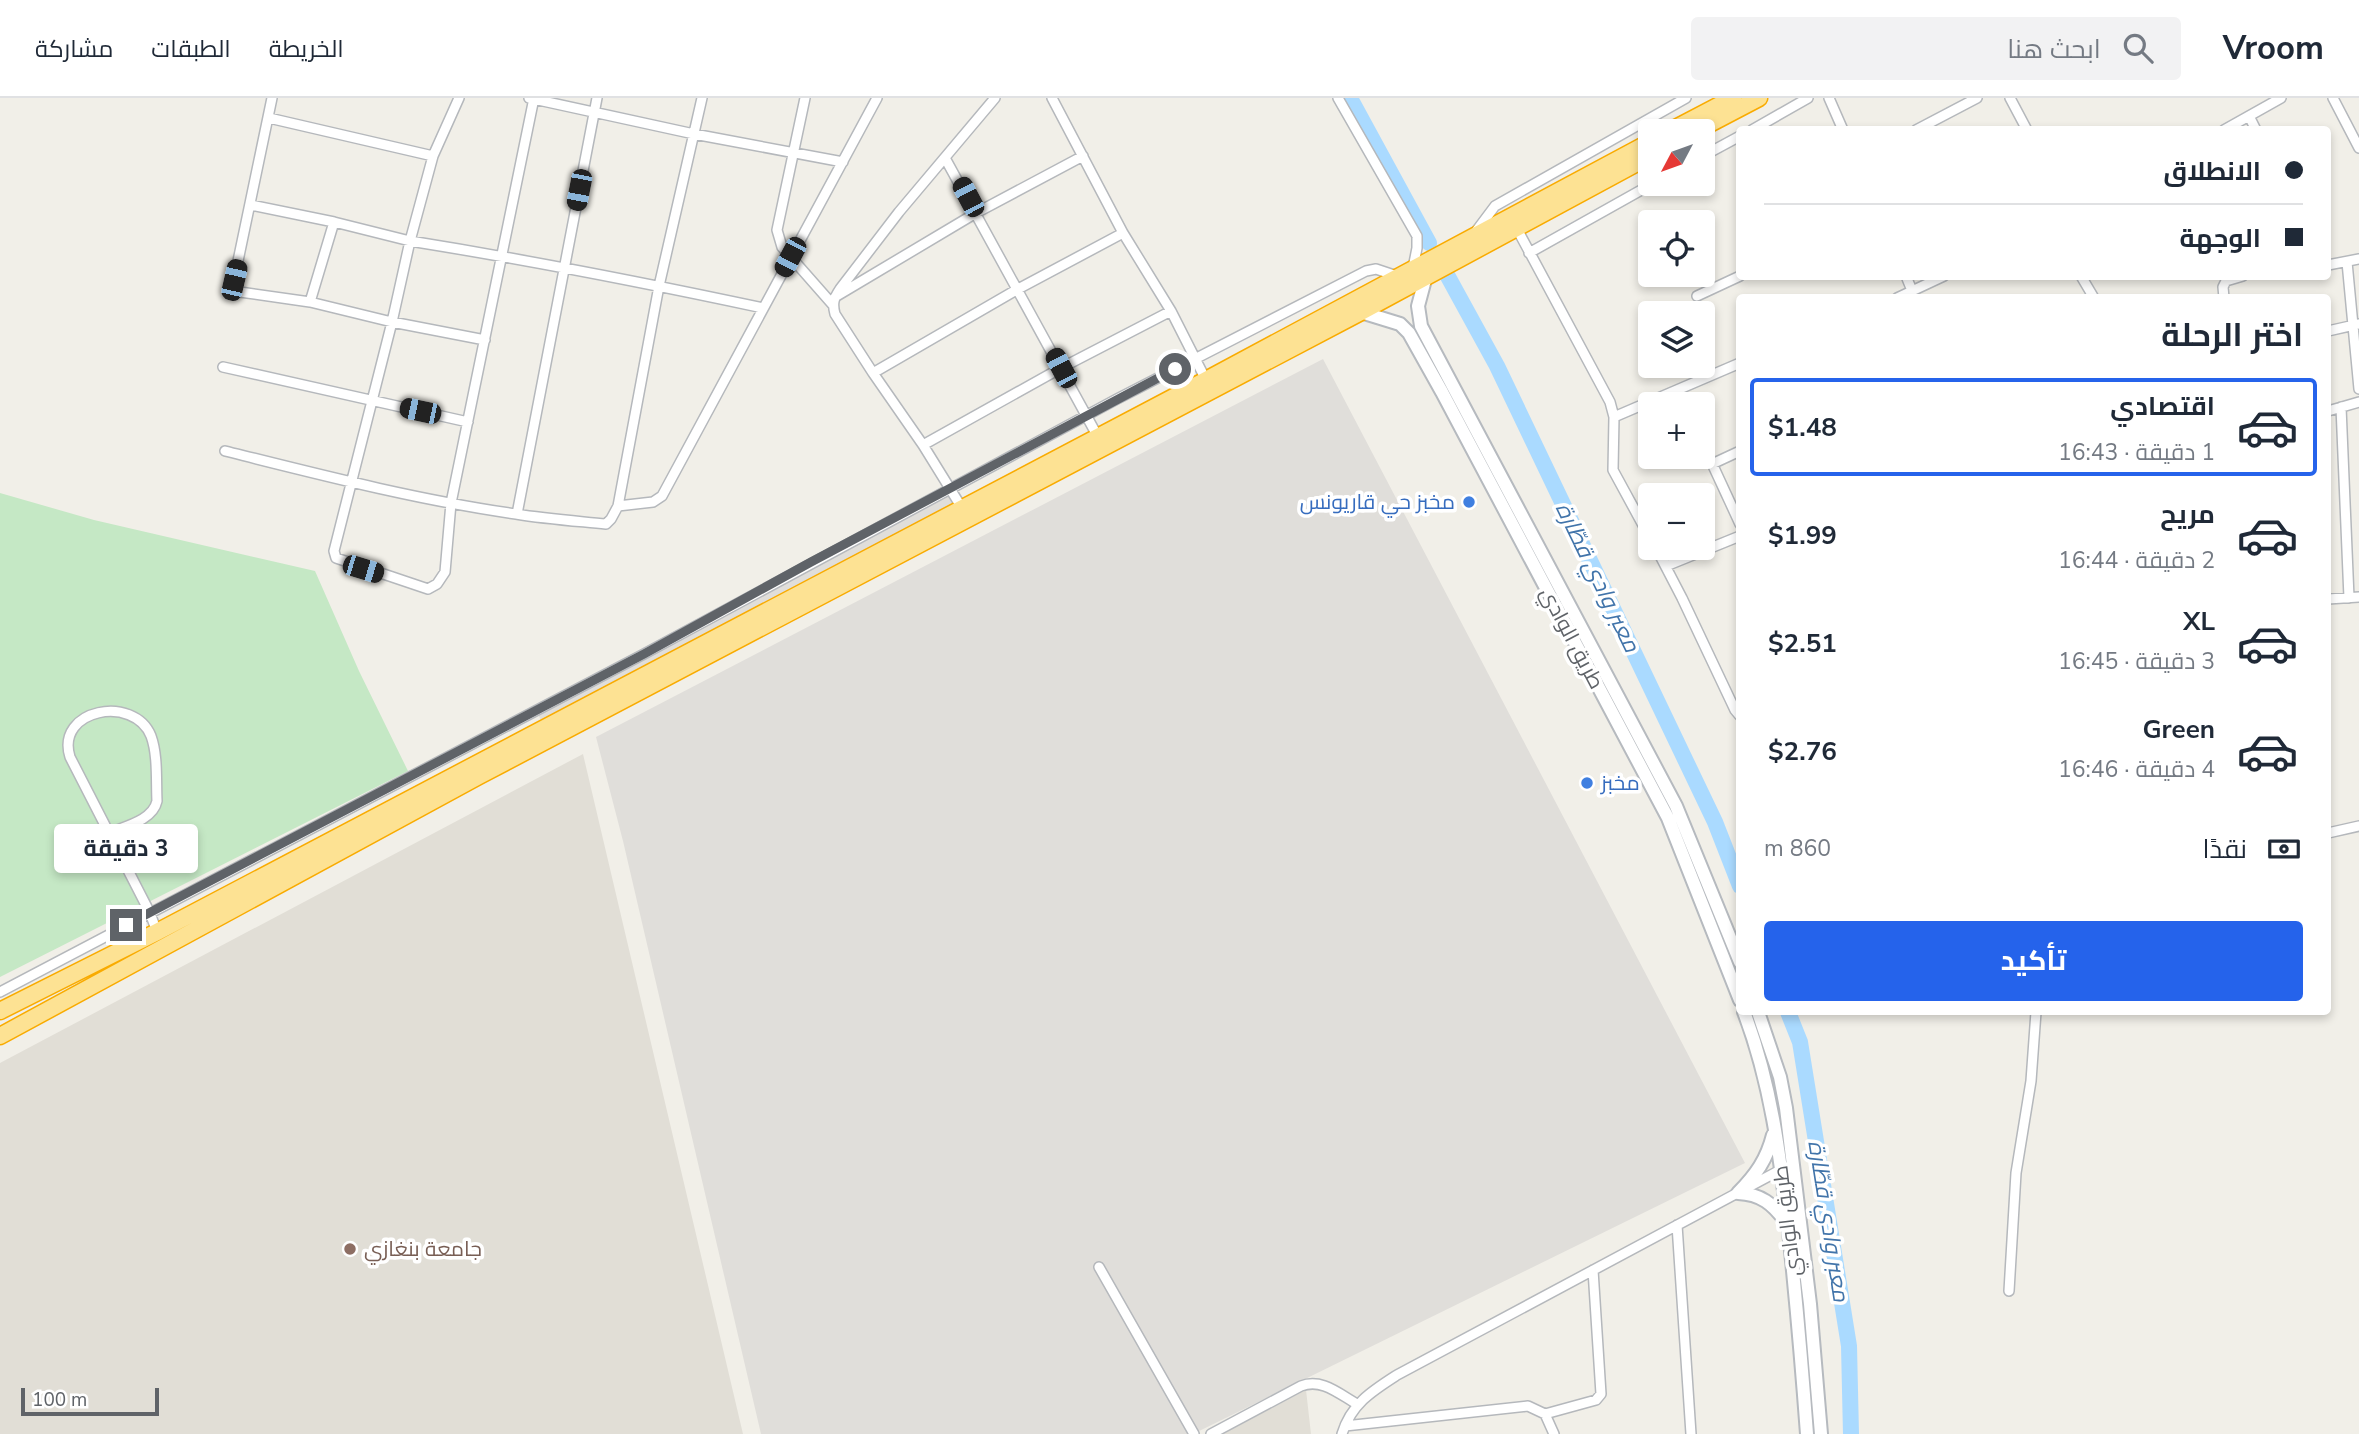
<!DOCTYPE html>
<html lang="ar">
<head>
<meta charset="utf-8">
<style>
  body { margin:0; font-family:"Nunito Sans",Cairo,sans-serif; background:#f2f2f3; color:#1f2937; direction:rtl; height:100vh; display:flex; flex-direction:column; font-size:26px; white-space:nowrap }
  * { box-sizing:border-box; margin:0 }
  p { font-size:23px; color:#747a83 }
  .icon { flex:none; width:38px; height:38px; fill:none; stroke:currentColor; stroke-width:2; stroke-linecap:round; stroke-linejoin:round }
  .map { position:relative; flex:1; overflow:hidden; direction:ltr }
  .panel { position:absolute; left:1736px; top:196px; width:595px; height:721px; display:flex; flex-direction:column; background:#fff; border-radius:7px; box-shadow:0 4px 10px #0003; direction:rtl }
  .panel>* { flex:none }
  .top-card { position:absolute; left:1736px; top:28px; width:595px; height:154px; border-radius:7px; box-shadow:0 4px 10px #0003; direction:rtl; display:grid; align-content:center; height:154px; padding:0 28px; background:#fff }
  .needle { width:46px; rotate:229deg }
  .buttons { position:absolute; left:1638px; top:21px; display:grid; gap:14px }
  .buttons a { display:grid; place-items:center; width:77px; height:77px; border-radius:7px; background:#fff; box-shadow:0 4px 10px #0003; font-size:35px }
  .scale { position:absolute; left:21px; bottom:18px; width:138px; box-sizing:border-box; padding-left:7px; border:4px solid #5f6368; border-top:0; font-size:19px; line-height:24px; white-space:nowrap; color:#5f6368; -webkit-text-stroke:5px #fff; paint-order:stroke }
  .end { position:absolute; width:32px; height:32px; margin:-16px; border:9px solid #5f6368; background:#fff; box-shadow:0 0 0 4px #fff }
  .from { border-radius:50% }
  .bubble { position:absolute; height:49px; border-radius:7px; background:#fff; box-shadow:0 4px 10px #0003; font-size:23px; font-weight:700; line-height:49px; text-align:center; direction:rtl }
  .car { position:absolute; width:21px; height:42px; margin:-21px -10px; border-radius:9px; box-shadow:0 0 5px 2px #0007; background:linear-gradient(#222 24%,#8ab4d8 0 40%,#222 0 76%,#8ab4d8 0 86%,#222 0) }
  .top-card b { display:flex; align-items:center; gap:24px; height:66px; font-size:26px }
  .top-card b+b { border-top:2px solid #e0e1e3 }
  .top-card i { width:18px; height:18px; background:#1f2937 }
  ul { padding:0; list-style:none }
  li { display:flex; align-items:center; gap:21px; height:98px; margin:0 14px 10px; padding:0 14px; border:4px solid transparent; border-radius:7px }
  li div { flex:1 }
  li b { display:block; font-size:26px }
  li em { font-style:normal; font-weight:700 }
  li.selected { border-color:#2563eb }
  li>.icon { width:63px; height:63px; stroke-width:1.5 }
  h2 { padding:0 28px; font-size:32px; line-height:84px }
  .pay { display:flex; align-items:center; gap:18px; height:77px; padding:0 28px; font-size:26px }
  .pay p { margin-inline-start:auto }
  .button { display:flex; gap:14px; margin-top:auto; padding:14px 28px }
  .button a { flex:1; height:80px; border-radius:7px; background:#2563eb; color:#fff; font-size:28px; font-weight:700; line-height:80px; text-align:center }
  header { display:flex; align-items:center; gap:42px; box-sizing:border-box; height:98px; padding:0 35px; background:#fff; border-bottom:2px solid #e0e1e3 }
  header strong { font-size:33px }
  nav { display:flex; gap:38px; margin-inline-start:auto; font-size:24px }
  .search { width:490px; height:63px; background:#f2f2f3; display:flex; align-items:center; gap:18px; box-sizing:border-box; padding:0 24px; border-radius:7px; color:#747a83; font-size:26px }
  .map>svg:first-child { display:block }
  .industrial { fill:#e0deda }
  .education { fill:#e1ded6 }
  .green { fill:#c5e8c5 }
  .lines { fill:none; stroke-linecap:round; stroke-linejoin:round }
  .river { stroke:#aadaff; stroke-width:16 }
  .street-casing { stroke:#b5b8bc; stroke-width:12 }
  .secondary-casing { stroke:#b6babf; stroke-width:16 }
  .highway-casing { stroke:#f9ab00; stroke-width:19 }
  .street { stroke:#fff; stroke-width:9 }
  .secondary { stroke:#fff; stroke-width:12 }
  .highway { stroke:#fde293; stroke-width:16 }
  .route { stroke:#5f6368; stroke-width:9 }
  .shop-dot { fill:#3f7fe0; stroke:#fff; stroke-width:2.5 }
  .education-dot { fill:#8d6e63; stroke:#fff; stroke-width:2.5 }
  .labels { text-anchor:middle; stroke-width:7; stroke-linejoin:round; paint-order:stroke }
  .shop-label { font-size:21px; fill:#366cbe; stroke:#fff; text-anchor:end }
  .street-label { font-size:21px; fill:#5f6368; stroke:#fff }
  .education-label { font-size:21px; fill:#785e54; stroke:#fff; text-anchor:start }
  .water-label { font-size:23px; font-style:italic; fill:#4174aa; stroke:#fff }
</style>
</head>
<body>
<header>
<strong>Vroom</strong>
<div class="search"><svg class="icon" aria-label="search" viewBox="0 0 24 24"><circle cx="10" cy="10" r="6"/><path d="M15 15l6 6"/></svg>ابحث هنا</div>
<nav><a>الخريطة</a><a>الطبقات</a><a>مشاركة</a></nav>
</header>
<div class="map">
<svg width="2359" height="1336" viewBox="0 0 2359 1336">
  <rect width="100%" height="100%" fill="#f1efe8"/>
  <path class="industrial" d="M1323 261 1745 1065 1193 1336H761L623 743 596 639Z
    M945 387 961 408 542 624 534 609Z"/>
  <path class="education" d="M583 656 743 1336H0V965Z
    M1306 1292 1311 1336H1222Z"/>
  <path class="green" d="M0 395 94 422 315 473 359 573 408 673 0 879Z"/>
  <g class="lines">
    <path class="river" d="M1350 0 1429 145
      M1446 175 1497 268 1715 724 1740 788
      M1788 914 1800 944 1849 1248 1851 1336"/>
    <defs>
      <path id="street" d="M272 0 234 182 235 189 240 194 310 204 334 124 410 143 433 58 459 0
        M529 0 694 36 843 64
        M534 0 451 405 445 474 437 486 428 491 336 460 334 453 392 224 410 143C528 162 646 185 763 210
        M805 0 777 132 782 149 833 207
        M1052 0 1123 135 1171 213 1206 282
        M1338 0 1417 138V150L1413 170
        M1829 0 1843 32
        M2010 0 2027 32
        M2333 0 2359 50
        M2249 18 2256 32
        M269 20 433 58
        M1752 32 1808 0
        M1916 32 1977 0
        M2224 32 2281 0
        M1703 58 1740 38
        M945 60 1098 339
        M251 107 334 124
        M1516 129 1610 304 1614 319 1613 372 1650 440
        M1477 132 1495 108 1686 0
        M1529 155 1652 86
        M2347 164 2359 291
        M2328 167 2359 161
        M1906 178 1915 200
        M2081 178 2094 200
        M1697 198 1740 178
        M835 199 976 115 1083 58
        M1897 200 1944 178
        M2224 200 2223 189 2226 183 2243 178
        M310 204 392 224 485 242
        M2328 233 2359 226
        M223 269 468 324
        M873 275 1018 191 1123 135
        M1677 292 1684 306
        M2341 309 2349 500
        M2328 313 2359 304
        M1614 319 1740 265
        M1703 346 1740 426
        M923 347 1061 270 1171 213
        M225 353C321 377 418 402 516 416 546 421 576 423 606 426L611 421 618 408 659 188 702 0
        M1712 366 1740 353
        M618 408 653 404 662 398 877 0
        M962 410 923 347 873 275 835 216C832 205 834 200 840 191L899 114 995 0
        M517 416 597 0
        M1656 450 1682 500 1735 612 1740 618
        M1666 468 1740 438
        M2328 501 2359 499
        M109 735C126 728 153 722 157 703 156 683 158 657 151 638 134 596 55 611 70 659L150 815 157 834
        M2328 735 2359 728
        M0 894 644 556 1117 301 1366 173 1376 171 1397 178
        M1677 1127 1691 1336
        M1099 1169 1194 1336
        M2009 1193 2016 1075 2031 983 2036 914
        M1545 1316 1596 1302 1601 1296 1593 1172
        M1345 1328 1528 1308 1545 1316 1554 1336
        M1211 1336 1301 1288C1322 1280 1339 1296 1357 1306
        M1342 1336C1351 1306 1372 1293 1397 1277L1786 1069"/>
      <path id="secondary" d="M1426 178 1418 208 1421 228 1676 708 1740 864
        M1361 214 1400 226 1409 235 1442 294 1668 720 1740 902
        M1744 914C1771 985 1780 1058 1789 1133 1796 1201 1802 1268 1807 1336
        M1758 914 1780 979 1786 1010 1810 1206 1821 1336
        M1738 1095C1756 1077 1767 1061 1773 1037
        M1738 1095C1761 1096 1773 1106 1786 1124"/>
      <path id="highway" d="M1670 33 1733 0
        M1696 33 1759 0
        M0 913 157 834 1206 282 1650 44
        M0 938 479 678 1361 214 1650 58"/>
    </defs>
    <use href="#street" class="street-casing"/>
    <use href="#secondary" class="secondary-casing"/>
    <use href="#highway" class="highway-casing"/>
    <use href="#street" class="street"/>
    <use href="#secondary" class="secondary"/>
    <use href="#highway" class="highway"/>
  </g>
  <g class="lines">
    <path class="route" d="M126 827 644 556 811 464 1175 271"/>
  </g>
  <g class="shop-dot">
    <circle cx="1469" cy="404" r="7"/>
    <circle cx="1587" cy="685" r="7"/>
  </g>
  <circle class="education-dot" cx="350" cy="1151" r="7"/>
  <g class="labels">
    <g class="shop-label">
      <text x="1455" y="411">مخبز حي قاريونس</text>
      <text x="1601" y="692" text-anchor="start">مخبز</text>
    </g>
    <g class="street-label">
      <text transform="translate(1572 540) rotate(62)" y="7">طريق الوادي</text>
      <text transform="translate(1787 1123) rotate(-97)" y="7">طريق الوادي</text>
    </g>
    <g class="education-label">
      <text x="364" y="1158">جامعة بنغازي</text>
    </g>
    <g class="water-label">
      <text transform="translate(1598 479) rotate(64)" y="8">معبر وادي قطّارة</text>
      <text transform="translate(1829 1123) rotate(81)" y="8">معبر وادي قطّارة</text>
    </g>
  </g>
</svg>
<div class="buttons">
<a><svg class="needle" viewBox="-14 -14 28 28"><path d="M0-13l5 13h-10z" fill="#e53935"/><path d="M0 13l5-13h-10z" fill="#747a83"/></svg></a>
<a><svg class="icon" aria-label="locate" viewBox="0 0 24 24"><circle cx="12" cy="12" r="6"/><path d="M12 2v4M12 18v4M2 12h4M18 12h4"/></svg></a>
<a><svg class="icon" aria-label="layers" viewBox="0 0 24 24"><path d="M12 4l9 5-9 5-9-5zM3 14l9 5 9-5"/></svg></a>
<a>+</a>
<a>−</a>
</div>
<div class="scale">100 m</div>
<i class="end from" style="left:1175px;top:271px"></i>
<i class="end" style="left:126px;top:827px"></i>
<div class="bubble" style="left:54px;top:726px;width:144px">3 دقيقة</div>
<i class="car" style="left:579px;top:92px;rotate:191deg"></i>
<i class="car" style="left:968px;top:99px;rotate:332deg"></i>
<i class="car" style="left:790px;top:159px;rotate:208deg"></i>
<i class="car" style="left:234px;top:182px;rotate:13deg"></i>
<i class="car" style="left:1061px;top:270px;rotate:332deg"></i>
<i class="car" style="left:420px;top:313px;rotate:282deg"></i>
<i class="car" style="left:363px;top:471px;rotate:107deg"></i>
<div class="top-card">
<b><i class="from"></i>الانطلاق</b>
<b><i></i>الوجهة</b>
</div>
<section class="panel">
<h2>اختر الرحلة</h2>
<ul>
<li class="selected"><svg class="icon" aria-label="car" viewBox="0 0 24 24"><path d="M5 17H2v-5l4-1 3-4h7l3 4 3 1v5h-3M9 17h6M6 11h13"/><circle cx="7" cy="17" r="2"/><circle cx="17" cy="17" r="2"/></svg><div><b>اقتصادي</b><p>1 دقيقة · 16:43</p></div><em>$1.48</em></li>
<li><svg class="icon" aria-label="car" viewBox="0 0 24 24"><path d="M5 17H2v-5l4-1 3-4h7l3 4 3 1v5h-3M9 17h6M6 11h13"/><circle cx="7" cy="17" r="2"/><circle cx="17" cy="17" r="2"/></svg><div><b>مريح</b><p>2 دقيقة · 16:44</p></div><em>$1.99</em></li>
<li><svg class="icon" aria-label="car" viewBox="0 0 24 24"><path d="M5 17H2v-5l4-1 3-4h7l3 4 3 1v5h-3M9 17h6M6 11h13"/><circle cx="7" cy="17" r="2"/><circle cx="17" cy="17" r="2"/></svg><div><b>XL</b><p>3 دقيقة · 16:45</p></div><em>$2.51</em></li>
<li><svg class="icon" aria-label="car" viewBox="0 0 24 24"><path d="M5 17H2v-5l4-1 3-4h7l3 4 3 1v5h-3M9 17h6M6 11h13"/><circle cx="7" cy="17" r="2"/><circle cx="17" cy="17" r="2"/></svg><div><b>Green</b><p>4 دقيقة · 16:46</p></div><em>$2.76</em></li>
</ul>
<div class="pay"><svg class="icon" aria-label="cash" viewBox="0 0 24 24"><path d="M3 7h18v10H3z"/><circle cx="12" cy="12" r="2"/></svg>نقدًا<p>860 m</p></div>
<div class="button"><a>تأكيد</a></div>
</section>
</div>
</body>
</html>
